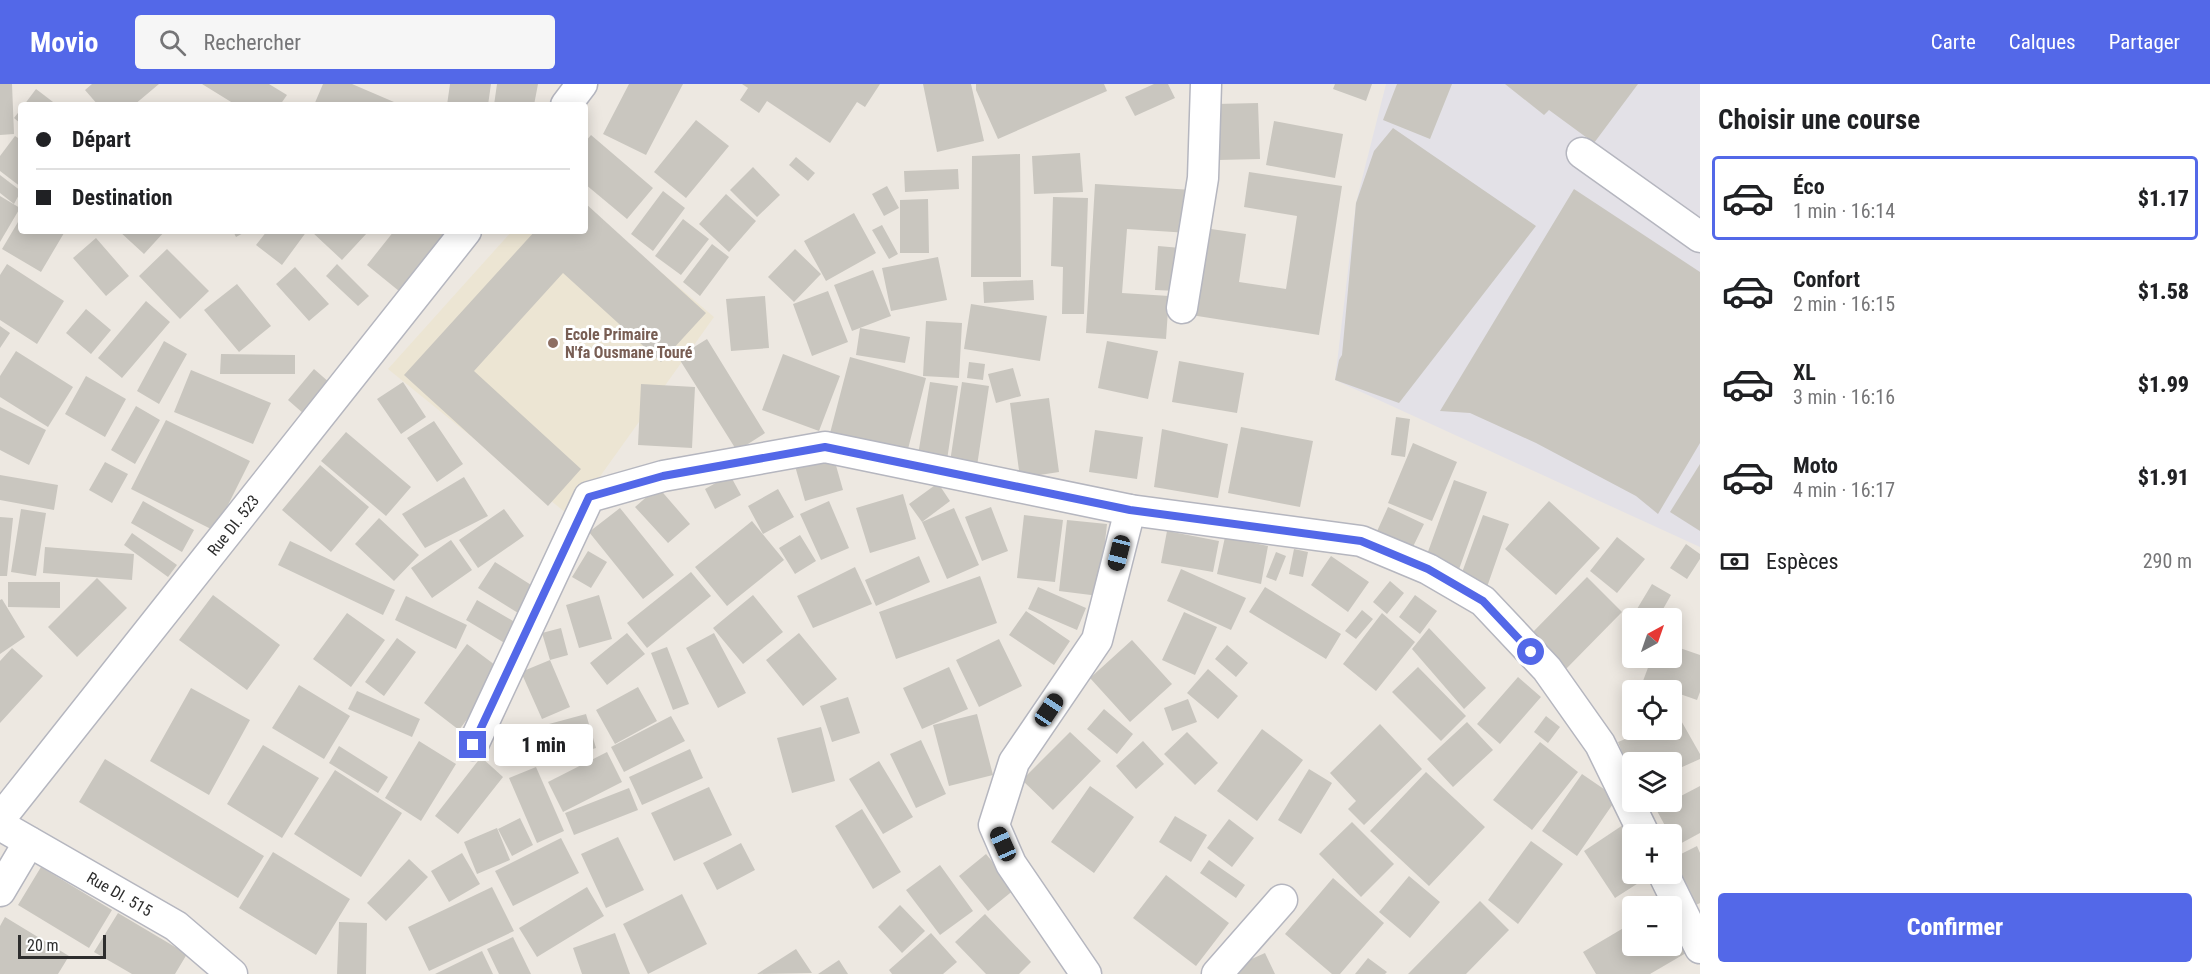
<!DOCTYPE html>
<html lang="fr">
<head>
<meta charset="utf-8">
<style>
  body { margin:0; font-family:"Roboto Condensed",sans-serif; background:#f6f6f6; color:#202124; height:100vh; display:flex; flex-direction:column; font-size:22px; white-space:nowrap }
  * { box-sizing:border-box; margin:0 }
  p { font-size:20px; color:#757577 }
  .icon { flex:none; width:33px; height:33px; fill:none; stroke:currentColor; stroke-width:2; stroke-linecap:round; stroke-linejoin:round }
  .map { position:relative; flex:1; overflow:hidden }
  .panel { display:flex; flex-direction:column; background:#fff; width:510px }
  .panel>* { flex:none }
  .top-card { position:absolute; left:18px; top:18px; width:570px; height:132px; border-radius:6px; box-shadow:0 3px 15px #0003; display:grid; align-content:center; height:132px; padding:0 18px; background:#fff }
  .needle { width:39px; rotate:40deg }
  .buttons { position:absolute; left:1622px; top:524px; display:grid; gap:12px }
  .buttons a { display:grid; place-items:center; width:60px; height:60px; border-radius:6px; background:#fff; box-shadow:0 3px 15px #0003; font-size:30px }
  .scale { position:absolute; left:18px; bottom:15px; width:88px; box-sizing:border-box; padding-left:6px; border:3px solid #2d2d2d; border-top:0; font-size:16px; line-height:21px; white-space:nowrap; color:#2d2d2d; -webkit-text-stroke:4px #fff; paint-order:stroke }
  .end { position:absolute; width:27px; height:27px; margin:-14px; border:8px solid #5368e8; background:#fff; box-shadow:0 0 0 3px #fff }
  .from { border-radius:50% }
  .bubble { position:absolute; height:42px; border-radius:6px; background:#fff; box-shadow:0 3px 15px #0003; font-size:20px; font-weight:800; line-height:42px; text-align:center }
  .car { position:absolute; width:18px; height:36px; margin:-18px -9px; border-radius:8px; box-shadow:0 0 4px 2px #0007; background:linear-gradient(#222 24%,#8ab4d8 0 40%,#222 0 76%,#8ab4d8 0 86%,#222 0) }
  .top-card b { display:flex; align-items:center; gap:21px; height:57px; font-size:22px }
  .top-card b+b { border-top:2px solid #e0e0e0 }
  .top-card i { width:15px; height:15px; background:#202124 }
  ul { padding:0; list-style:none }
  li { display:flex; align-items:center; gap:18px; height:84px; margin:0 12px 9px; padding:0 6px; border:3px solid transparent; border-radius:6px }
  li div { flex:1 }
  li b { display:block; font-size:22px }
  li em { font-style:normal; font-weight:800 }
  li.selected { border-color:#5368e8 }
  li>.icon { width:54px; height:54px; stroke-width:1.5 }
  h2 { padding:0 18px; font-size:27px; line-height:72px }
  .pay { display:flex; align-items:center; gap:15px; height:66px; padding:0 18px; font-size:22px }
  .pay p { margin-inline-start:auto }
  .button { display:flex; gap:12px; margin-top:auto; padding:12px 18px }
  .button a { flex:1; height:69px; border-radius:6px; background:#5368e8; color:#fff; font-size:24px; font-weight:800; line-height:69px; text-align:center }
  header { display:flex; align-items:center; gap:36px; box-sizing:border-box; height:84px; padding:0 30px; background:#5368e8; color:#fff }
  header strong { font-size:28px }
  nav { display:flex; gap:33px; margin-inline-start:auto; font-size:21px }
  .search { width:420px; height:54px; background:#f6f6f6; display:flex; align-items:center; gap:15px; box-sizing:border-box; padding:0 21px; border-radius:6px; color:#757577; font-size:22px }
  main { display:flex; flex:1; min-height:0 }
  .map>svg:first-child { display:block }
  .industrial { fill:#e3e1e7 }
  .education { fill:#ece5d3 }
  .building { fill:#c9c6bf }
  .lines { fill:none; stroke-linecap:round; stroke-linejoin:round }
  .minor-casing { stroke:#b5b6bf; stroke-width:33 }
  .minor { stroke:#fff; stroke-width:30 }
  .route { stroke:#5368e8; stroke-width:8 }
  .education-dot { fill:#8d6e63; stroke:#fff; stroke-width:2 }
  .labels { text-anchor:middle; stroke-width:6; stroke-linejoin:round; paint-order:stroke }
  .education-label { font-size:16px; font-weight:bold; fill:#785e54; stroke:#fff; text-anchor:start }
  .street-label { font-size:16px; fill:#2d2d2d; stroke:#fff }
</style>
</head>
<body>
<header>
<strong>Movio</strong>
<div class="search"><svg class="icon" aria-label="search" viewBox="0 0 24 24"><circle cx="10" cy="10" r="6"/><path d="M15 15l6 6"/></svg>Rechercher</div>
<nav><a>Carte</a><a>Calques</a><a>Partager</a></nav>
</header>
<main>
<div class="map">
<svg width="1700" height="890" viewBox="0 0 1700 890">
  <rect width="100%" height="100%" fill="#ede8e1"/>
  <path class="industrial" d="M1386 0H1700V463L1335 296 1356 119Z"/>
  <path class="education" d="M585 124 714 233 571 433 388 285 512 147H585Z"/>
  <path class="building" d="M0 0H12L14 50 0 51Z
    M92 0H159L134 21H98L85 6Z
    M202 0H269L287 11 280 21H236Z
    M323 0H352L401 21H314Z
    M450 0H491L488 21H447Z
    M497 0H538L534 21H494Z
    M629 0H683L646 71 603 50Z
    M742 0H880L865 23 857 18 830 59 767 17 759 29 740 16 748 4Z
    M923 0H971L984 57 937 68Z
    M976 0H1104L1107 7 998 55 976 6Z
    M1154 0H1168L1175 14 1135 32 1125 13Z
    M1335 0H1372L1366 17 1333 5Z
    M1397 0H1452L1430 55 1383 36Z
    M1505 0H1638L1594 59 1549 26 1544 31Z
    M36 5 57 21H24Z
    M1258 19 1260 75 1218 76 1216 20Z
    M21 25V40L14 34Z
    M696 36 729 62 686 114 654 88Z
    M1274 37 1343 50 1335 94 1266 81Z
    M1393 44 1536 142 1399 319 1335 296 1339 276 1342 271 1356 119 1374 67Z
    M591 51 653 104 627 135 585 100V58Z
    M15 52 21 56V103L0 87V72Z
    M1080 69 1083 108 1034 110 1032 72Z
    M1020 70 1021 193H971L972 72Z
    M796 73 815 89 808 97 789 81Z
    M753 83 780 111 757 133 730 106Z
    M958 85 959 105 905 108 904 87Z
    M1249 88 1342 102 1319 251 1191 231 1204 144 1246 150 1239 198 1286 205 1297 132 1244 123Z
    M0 91 21 107 14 120 0 109Z
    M1095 100 1193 106 1189 149 1127 145 1122 209 1169 212 1166 255 1086 249Z
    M887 102 899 124 884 132 872 110Z
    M1574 105 1700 188V359L1658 430 1636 412 1536 359 1470 329 1440 327Z
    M663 107 685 124 653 167 631 150Z
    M726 110 756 137 729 168 699 140Z
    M0 112 20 124 0 158Z
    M1053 113 1088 114 1084 230H1062L1063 183 1051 182Z
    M928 115 929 169H900V116Z
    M585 119 706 229 661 278 563 189 474 287 581 385 548 422 404 291 535 147H585Z
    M854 129 876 169 826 197 804 157Z
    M21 133V147H60L64 149 41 188 2 165Z
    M683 135 709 155 681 191 655 172Z
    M882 141 898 170 889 175 872 146Z
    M119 147H165L144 170Z
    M233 147H247L236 153Z
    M267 147H307L282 181 256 161Z
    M313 147H365L367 149 342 176 312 148Z
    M394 147H447L399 207 367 181Z
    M96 154 129 192 106 212 73 174Z
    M712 160 729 173 700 212 683 198Z
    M1158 162 1181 164 1178 207 1155 206Z
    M167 165 209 207 180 235 139 192Z
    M795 165 821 190 794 218 768 193Z
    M938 173 947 216 891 227 882 184Z
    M7 180 64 217 37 260 0 236V191Z
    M337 180 369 212 358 222 326 192Z
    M295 183 329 220 309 237 276 200Z
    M873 186 891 232 852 247 834 201Z
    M1033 196 1034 216 984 219 983 198Z
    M237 200 271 242 239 268 204 226Z
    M828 207 848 258 812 272 793 220Z
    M765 212 769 264 731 267 726 215Z
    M146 217 170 238 122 294 98 274Z
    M971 220 1047 232 1040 277 964 265Z
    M86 225 111 246 91 270 66 249Z
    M926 237 962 239 959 294 923 292Z
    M0 242 10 249 0 264Z
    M860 244 910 253 905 279 856 271Z
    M707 255 765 349 737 367 678 273Z
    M164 257 187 270 159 320 137 307Z
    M1107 257 1158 267 1148 315 1098 304Z
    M16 267 73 303 48 343 0 313V292Z
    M221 270 295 271V290H220Z
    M783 270 840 292 819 347 762 326Z
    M850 273 926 294 906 373 829 353Z
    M1179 277 1244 289 1237 329 1172 318Z
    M969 278 985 280 983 296 967 294Z
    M1013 284 1021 312 996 319 988 290Z
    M314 285 330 299 304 330 288 316Z
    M191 286 271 319 253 360 174 328Z
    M86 292 126 315 105 353 65 330Z
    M403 298 426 333 401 350 377 315Z
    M930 298 958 302 947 376 918 371Z
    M962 298 989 302 977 382 950 378Z
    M641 300 695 303 692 364 638 361Z
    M1049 314 1059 388 1020 394 1010 319Z
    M136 322 160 336 135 380 111 366Z
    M0 323 46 346 29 381 0 366Z
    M1396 333 1410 335 1405 373 1391 371Z
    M166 336 250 377 215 447 131 405Z
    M434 337 463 380 437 398 407 354Z
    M1241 343 1313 357 1300 423 1228 409Z
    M1162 345 1228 360 1218 414 1154 403Z
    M1095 346 1143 353 1137 395 1089 388Z
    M346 348 411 403 386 432 321 377Z
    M1413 359 1457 378 1432 437 1388 419Z
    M833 371 843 406 805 417 795 382Z
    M105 378 128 390 112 419 89 406Z
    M1700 380V447L1670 428Z
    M320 381 369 423 331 468 282 426Z
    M0 391 58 401 54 426 0 416Z
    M730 391 741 411 715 425 705 405Z
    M464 393 488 432 425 464 402 430Z
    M1454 396 1487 408 1458 488 1425 476Z
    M938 399 950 417 922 438 954 424 979 481 947 495 922 438 909 420Z
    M658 403 690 440 668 459 635 423Z
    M778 405 794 433 763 450 748 422Z
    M903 410 916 455 870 469 856 424Z
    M143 417 194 446 182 468 131 439Z
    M829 417 849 464 821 476 800 430Z
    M1549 417 1600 464 1556 511 1505 465Z
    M991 423 1008 467 982 477 965 433Z
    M1388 423 1424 440 1409 471 1374 454Z
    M620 424 674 491 643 515 589 448Z
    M21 425 46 429 36 492 11 488Z
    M504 425 524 452 478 484 459 456Z
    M1024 431 1063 436 1055 498 1017 494Z
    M1483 431 1509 440 1487 503 1460 494Z
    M0 433 13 434 7 492H0Z
    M379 434 419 471 394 497 355 460Z
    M1067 436 1107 440 1099 512 1059 507Z
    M752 437 784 476 727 522 695 483Z
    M1167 447 1219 457 1213 488 1161 479Z
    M132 449 177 481 168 493 124 461Z
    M800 451 816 477 795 490 779 464Z
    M1225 453 1268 462 1261 500 1217 490Z
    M1617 453 1645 475 1617 509 1590 487Z
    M451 456 472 486 432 514 411 484Z
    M290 457 395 506 383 531 278 481Z
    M1686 460 1700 470V475L1687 495 1670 484Z
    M45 463 134 470 132 496 43 489Z
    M1294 465 1308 468 1303 493 1289 490Z
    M588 467 607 478 591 504 572 493Z
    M1276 468 1286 472 1276 497 1266 493Z
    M919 472 930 498 876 522 865 496Z
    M1331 472 1369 498 1348 528 1311 501Z
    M495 478 539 506 523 532 478 504Z
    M855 483 872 520 813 544 797 512Z
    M1181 485 1246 514 1231 546 1167 517Z
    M691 488 711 512 647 564 627 539Z
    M980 492 997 539 896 575 879 528Z
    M1587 493 1622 528 1565 586 1530 551Z
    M97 494 127 524 77 573 48 543Z
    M1390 497 1404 509 1387 530 1373 518Z
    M8 498H60V524L8 523Z
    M1652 500 1671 511 1658 534H1641L1634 530Z
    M1038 503 1086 524 1077 546 1028 525Z
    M1265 503 1341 550 1326 575 1249 528Z
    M213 511 280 561 247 606 179 556Z
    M599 511 612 555 579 564 566 521Z
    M753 511 783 548 743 580 713 544Z
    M1415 511 1437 527 1420 550 1399 533Z
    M406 512 467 541 456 565 395 536Z
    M2 515 25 553 0 570V516Z
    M477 516 525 544 513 564 466 536Z
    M1362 526 1373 535 1356 555 1345 547Z
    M1026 527 1070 557 1054 581 1009 551Z
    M1184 528 1217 543 1195 591 1162 576Z
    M347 529 385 556 351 603 313 575Z
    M1382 529 1415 558 1376 607 1343 580Z
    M561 544 568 571 550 576 542 549Z
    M1429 544 1486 604 1464 625 1412 565Z
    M627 549 645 570 607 601 590 579Z
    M714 549 746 609 718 624 686 564Z
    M799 549 837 595 803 622 766 576Z
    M397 554 416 568 384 612 365 598Z
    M999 555 1022 602 979 623 956 576Z
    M1132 556 1172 600 1130 638 1090 594Z
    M467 560 503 587 459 646 424 619Z
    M1227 561 1248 579 1236 593 1215 575Z
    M1671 561 1700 571V608L1697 616 1643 597 1652 573H1671Z
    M667 563 689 620 673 626 651 569Z
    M12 564 43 592 0 639V577Z
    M550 576 570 623 542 635 521 588Z
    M949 583 968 625 922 645 903 604Z
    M1418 583 1466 632 1441 657 1392 608Z
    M1208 585 1238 612 1218 635 1187 609Z
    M1518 593 1541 613 1500 660 1477 640Z
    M299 601 350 632 324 675 272 644Z
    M638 603 657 637 615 660 596 626Z
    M191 604 250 636 209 711 150 677Z
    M357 607 420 635 412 653 348 625Z
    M848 613 860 649 832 658 820 622Z
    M1188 615 1197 638 1172 647 1164 624Z
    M1104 625 1133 650 1117 670 1087 645Z
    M586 630 596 664 559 675 549 640Z
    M977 630 993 691 949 702 933 641Z
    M671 632 685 657 624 688 611 663Z
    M1546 632 1560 643 1548 659 1534 648Z
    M1679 633 1700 670V675L1671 688V678H1632V694L1618 658 1650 645H1671V636Z
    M1467 638 1493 666 1453 703 1427 675Z
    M1380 640 1422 685 1364 741 1348 725 1356 717 1330 689Z
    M821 643 835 697 792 709 777 654Z
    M1262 645 1303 676 1257 737 1217 707Z
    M1070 648 1101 677 1053 726 1022 696Z
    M1187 648 1218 679 1195 701 1164 670Z
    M921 656 946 710 916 724 890 670Z
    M419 657 456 680 421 737 385 714Z
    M1143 657 1164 680 1136 705 1116 682Z
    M1540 658 1578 688 1532 746 1493 716Z
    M263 661 319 694 282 754 227 720Z
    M339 662 388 693 378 709 329 679Z
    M690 665 703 694 642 721 629 693Z
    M607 668 622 698 563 728 548 698Z
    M481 673 503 693 458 750 435 732Z
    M105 675 264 772 238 814 79 718Z
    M879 677 913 733 883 750 849 695Z
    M536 683 564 747 537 759 509 694Z
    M1309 685 1332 699 1301 750 1278 736Z
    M335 686 402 729 361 793 294 750Z
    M1426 688 1485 743 1429 802 1370 747Z
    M1582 690 1617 714 1577 772 1542 747Z
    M1090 702 1134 733 1094 789 1051 758Z
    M1700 702V749L1676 762 1656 725Z
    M709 703 732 751 674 777 651 729Z
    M629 704 638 726 574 751 565 729Z
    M862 725 901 788 873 805 835 742Z
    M1175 732 1207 751 1191 778 1159 758Z
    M520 734 533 761 512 772 498 745Z
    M1229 735 1254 754 1232 783 1207 764Z
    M1629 737 1632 750V789H1654L1615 814 1584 767Z
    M1352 738 1394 780 1361 813 1319 770Z
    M497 744 510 776 477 790 464 758Z
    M618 753 644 806 606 824 581 770Z
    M561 754 579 789 513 822 495 787Z
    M1531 757 1563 780 1518 840 1488 816Z
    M741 759 755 786 717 806 703 779Z
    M1697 762 1700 769V819L1694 822 1671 775Z
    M273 768 350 815 316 871 239 824Z
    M462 769 480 800 449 818 431 787Z
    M986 770 1015 805 988 827 959 792Z
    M409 775 428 793 386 837 367 819Z
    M1209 776 1245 801 1236 814 1200 789Z
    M940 781 973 827 940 851 906 806Z
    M41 783 112 826 89 864 18 821Z
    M1166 791 1229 839 1196 882 1133 834Z
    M1409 792 1440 818 1410 854 1379 828Z
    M1333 794 1384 839 1340 890H1332L1285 850Z
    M492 803 514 847 429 887 408 843Z
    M587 803 604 832 537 873 519 844Z
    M682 810 707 860 648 890 623 840Z
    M1480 817 1509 846 1466 890H1408Z
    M900 821 925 847 902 869 878 843Z
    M118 829 187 870 175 890H132L94 868Z
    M985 830 1031 878 1019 890H986L955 858Z
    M5 833 69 872 58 890H0V842Z
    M339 838 367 839 366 890H337Z
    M1632 839V861H1671V844L1686 869 1650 890H1596L1583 868Z
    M615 849 630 890H582L573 864Z
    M931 849 957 878 943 890H892L889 886Z
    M513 853 531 890H499L487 865Z
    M796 865 812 889 757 890Z
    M482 867 493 890H435Z
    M1265 869 1275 890H1231L1229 885Z
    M1368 874 1387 888 1385 890H1355Z
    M839 876 848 890H818Z"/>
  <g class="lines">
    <defs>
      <g id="minor">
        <path d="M566 21 582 0"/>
        <path d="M1582 69 1700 153"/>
        <path d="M1182 224 1203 94 1206 0"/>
        <path d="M473 661 589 413 663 392 825 363 1130 426 1361 457 1428 485 1483 517 1547 585 1600 660 1644 750"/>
        <path id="s1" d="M0 735 466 147"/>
        <path id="s2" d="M0 741 176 842 232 890"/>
        <path d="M1663 789 1700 864"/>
        <path d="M0 807 29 758"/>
        <path d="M1086 890 1011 780 994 741 1014 678 1097 556 1130 426"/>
        <path d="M1217 890 1282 816"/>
      </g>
    </defs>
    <use href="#minor" class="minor-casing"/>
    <use href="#minor" class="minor"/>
  </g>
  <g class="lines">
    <path class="route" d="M473 661 589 413 663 392 825 363 1130 426 1361 457 1428 485 1483 517 1531 568"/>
  </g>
  <circle class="education-dot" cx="553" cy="259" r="6"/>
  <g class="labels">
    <g class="education-label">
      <text x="565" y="256">Ecole Primaire<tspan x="565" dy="18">N'fa Ousmane Touré</tspan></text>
    </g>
    <g class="street-label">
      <text dy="6" stroke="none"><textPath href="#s1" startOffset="375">Rue DI. 523</textPath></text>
      <text dy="6" stroke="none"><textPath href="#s2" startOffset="138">Rue DI. 515</textPath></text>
    </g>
  </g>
</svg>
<div class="buttons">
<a><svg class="needle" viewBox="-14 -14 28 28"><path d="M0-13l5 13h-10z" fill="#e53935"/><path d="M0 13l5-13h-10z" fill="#757577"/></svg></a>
<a><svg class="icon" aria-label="locate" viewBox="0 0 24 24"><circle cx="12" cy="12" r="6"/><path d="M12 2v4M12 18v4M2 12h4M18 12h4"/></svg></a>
<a><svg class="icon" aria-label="layers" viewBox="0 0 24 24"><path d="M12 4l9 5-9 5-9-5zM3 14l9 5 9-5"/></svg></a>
<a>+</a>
<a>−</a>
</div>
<div class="scale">20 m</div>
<i class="end from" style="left:1531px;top:568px"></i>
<i class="end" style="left:473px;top:661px"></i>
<div class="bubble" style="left:494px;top:640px;width:99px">1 min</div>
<i class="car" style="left:1119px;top:469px;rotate:194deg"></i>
<i class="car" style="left:1049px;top:626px;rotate:34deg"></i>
<i class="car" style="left:1003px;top:760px;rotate:336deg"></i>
<div class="top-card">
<b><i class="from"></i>Départ</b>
<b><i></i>Destination</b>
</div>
</div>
<section class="panel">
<h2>Choisir une course</h2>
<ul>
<li class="selected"><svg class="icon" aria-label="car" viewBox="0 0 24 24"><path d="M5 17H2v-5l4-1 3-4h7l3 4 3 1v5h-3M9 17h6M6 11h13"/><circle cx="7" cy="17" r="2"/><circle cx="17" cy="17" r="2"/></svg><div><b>Éco</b><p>1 min · 16:14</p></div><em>$1.17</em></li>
<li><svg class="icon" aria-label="car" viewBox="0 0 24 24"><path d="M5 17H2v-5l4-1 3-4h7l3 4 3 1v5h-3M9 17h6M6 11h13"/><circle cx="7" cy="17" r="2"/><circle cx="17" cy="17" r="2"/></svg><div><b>Confort</b><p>2 min · 16:15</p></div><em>$1.58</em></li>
<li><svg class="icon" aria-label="car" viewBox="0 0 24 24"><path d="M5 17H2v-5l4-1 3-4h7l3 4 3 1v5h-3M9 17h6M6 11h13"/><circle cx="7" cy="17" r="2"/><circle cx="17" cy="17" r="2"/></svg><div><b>XL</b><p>3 min · 16:16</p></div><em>$1.99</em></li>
<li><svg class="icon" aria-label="car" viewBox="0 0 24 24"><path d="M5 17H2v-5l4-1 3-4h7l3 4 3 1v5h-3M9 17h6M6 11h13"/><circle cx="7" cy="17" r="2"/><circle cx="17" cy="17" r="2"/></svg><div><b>Moto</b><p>4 min · 16:17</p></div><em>$1.91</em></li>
</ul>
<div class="pay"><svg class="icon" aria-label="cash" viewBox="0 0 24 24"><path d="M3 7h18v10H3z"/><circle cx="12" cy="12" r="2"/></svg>Espèces<p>290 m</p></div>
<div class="button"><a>Confirmer</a></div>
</section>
</main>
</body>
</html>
